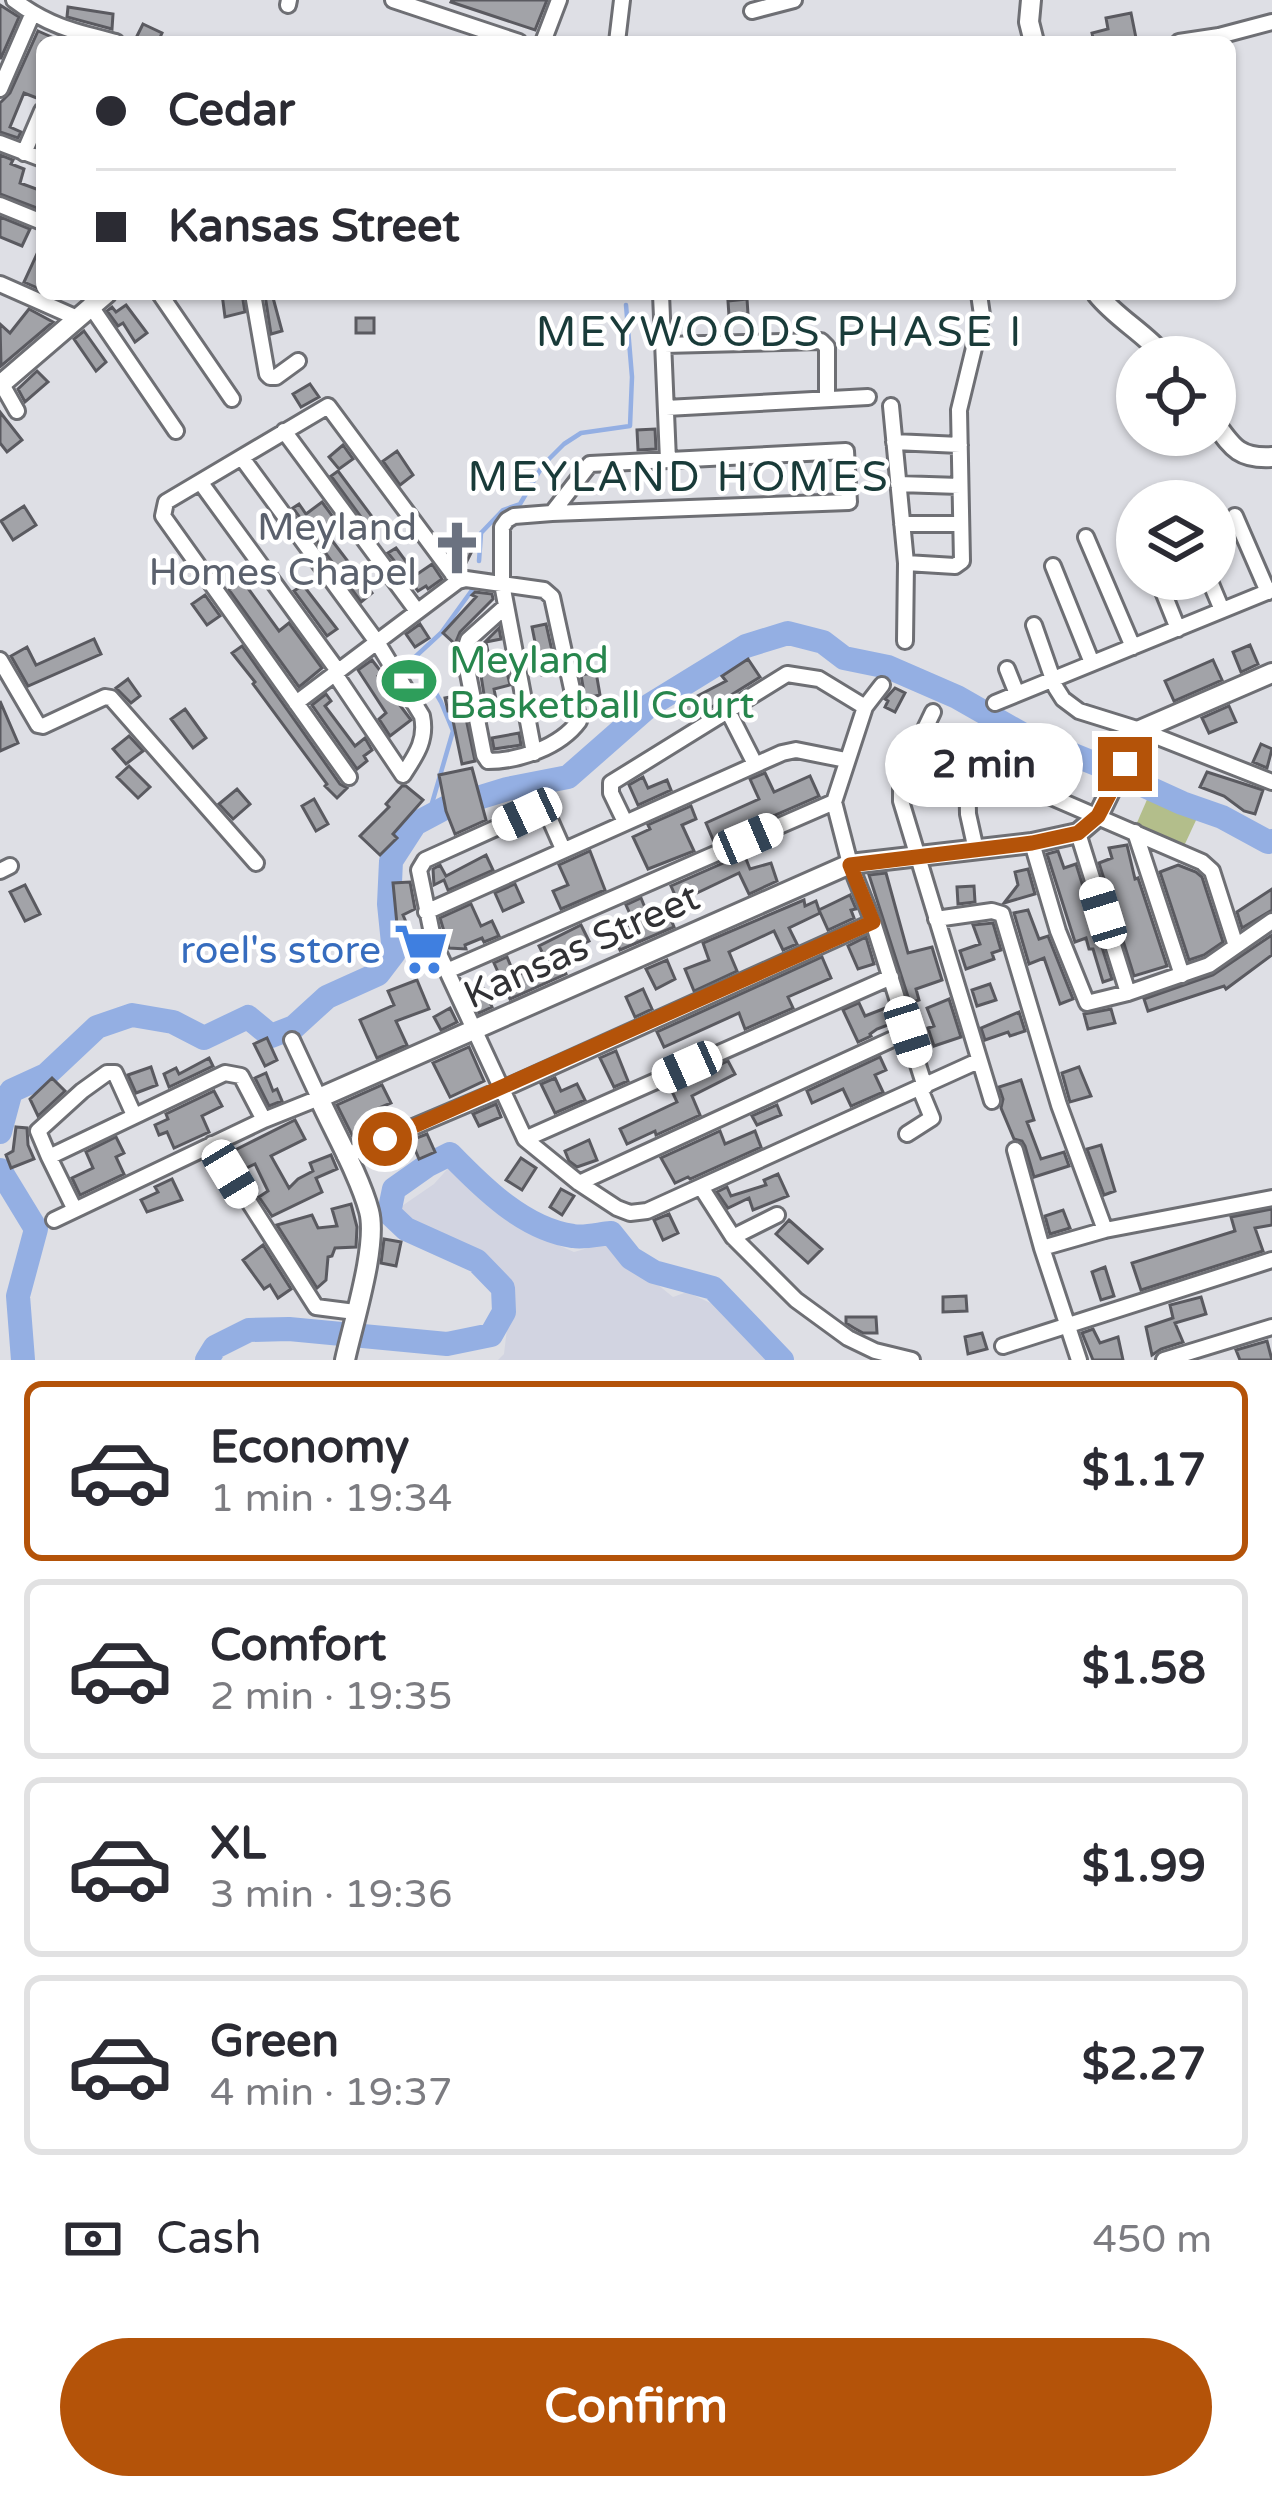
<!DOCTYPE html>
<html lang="en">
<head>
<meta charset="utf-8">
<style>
  body { margin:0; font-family:"Varela Round",sans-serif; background:#f7f7f7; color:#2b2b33; height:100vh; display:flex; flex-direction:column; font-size:45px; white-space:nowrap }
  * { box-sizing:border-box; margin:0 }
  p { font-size:39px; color:#7c7c81 }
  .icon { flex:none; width:66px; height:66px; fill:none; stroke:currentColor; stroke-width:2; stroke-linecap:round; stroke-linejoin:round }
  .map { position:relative; height:1360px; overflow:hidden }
  .sheet { display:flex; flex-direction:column; background:#fff; flex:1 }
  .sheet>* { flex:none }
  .top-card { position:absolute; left:36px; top:36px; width:1200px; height:264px; border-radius:18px; box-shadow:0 3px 9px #0004; display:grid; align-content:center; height:264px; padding:0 60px; background:#fff }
  .controls { position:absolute; left:1116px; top:336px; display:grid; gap:24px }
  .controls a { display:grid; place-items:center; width:120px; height:120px; border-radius:50%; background:#fff; box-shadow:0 3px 9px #0004; font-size:60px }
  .end { position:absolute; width:54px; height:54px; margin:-27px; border:15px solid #b45309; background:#fff; box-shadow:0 0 0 6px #fff }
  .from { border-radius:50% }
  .bubble { position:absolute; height:84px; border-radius:42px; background:#fff; box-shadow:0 3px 9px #0004; font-size:39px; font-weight:800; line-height:84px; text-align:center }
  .car { position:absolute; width:36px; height:72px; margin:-36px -18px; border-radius:15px; box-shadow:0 0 9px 3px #0007; background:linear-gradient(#fff 24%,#345 0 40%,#fff 0 76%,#345 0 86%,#fff 0) }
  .top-card b { display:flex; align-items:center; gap:42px; height:114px; font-size:45px }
  .top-card b+b { border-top:3px solid #e1e1e2 }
  .top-card i { width:30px; height:30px; background:#2b2b33 }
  ul { padding:21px 0 0; list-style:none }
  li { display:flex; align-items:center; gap:36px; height:180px; margin:0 24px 18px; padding:0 36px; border:6px solid #e1e1e2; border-radius:18px }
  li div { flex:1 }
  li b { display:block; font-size:45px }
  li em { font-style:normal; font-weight:800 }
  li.selected { border-color:#b45309 }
  li>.icon { width:108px; height:108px; stroke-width:1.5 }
  .pay { display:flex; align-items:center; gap:30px; height:132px; padding:0 60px; font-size:45px }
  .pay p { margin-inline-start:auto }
  .cta { display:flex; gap:24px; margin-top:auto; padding:24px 60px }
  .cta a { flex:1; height:138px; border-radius:72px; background:#b45309; color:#fff; font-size:48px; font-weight:800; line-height:138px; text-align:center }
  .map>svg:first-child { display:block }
  .built { fill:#d2d4e1 }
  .green { fill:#b3be8b }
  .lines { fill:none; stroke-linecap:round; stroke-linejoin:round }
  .stream { stroke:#94afe3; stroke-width:4.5 }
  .river { stroke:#94afe3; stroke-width:24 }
  .building { fill:#a2a3a8; stroke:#5a5a60; stroke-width:3 }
  .street-casing { stroke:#6e6f74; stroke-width:20 }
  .secondary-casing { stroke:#6e6f74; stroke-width:24 }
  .street { stroke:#fff; stroke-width:14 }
  .secondary { stroke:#fff; stroke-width:18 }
  .route { stroke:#b45309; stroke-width:15 }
  .labels { text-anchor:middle; stroke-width:9; stroke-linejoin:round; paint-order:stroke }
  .worship-label { font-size:39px; fill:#5b616d; stroke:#fff; text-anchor:end }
  .leisure-label { font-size:39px; fill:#27864d; stroke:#fff; text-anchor:start }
  .street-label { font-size:39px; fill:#313134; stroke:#fff }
  .shop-label { font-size:39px; fill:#366cbe; stroke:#fff; text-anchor:end }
  .neighbourhood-label { font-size:42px; letter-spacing:3px; fill:#193b39; stroke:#fff }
</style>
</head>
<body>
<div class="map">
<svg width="1272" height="1360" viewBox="0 0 1272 1360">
  <rect width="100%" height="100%" fill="#dedfe5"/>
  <path class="built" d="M451 1165 466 1186 535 1235 574 1252 602 1244 611 1247 673 1297 687 1292 721 1308 768 1360H498L504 1354 508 1320 504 1279 485 1260 456 1242 425 1230 403 1216 399 1208 434 1184Z"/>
  <path class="green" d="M1149 795 1198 816 1184 846 1136 825Z"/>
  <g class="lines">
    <path class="stream" d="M479 561 481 533 503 510 520 504 543 465 564 444 581 433 630 426 632 377 626 305
      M428 817 453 731 441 702 415 657 441 633 475 586"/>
    <path class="river" d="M0 1132 11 1091 46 1075 97 1027 132 1015 173 1022 204 1038 248 1017 271 1036 294 1027 327 997 378 974 394 953 389 904 391 861 415 824 445 808 507 789 568 777 650 705 746 646 788 633 823 642 844 658 888 667 957 697 1022 734 1101 766 1182 803 1222 817 1268 842 1272 841
      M0 1170 36 1229 18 1296 23 1360
      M207 1360 215 1347 249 1330 289 1329 447 1344 491 1335 504 1312 503 1288 477 1261 406 1229 389 1213 394 1189 428 1165 450 1154C483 1188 524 1229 573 1236 585 1238 599 1234 611 1233L631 1258 654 1272 713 1288 782 1360"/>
  </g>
  <path class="building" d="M452 0H547L535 30 451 2Z
    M0 5 19 17 1 58H0Z
    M68 7 113 14 112 29 67 17Z
    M1131 13 1136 38 1118 42H1094L1092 33 1108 29 1106 18Z
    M143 24 162 33 158 42H134Z
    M38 31 63 42H42V100L24 93 10 127 21 132 18 138 0 132V103L10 93Z
    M0 155 13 160 11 164 24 169 20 183 42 191V210L0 194Z
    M0 217 30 229 22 246 0 237Z
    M42 243V290L24 282Z
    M222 294H242L245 312 225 317Z
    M272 294 282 331 271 334 265 295Z
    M747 299 748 314 729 316 728 301Z
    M126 305 147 333 135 342 123 323 118 326 107 311 112 307 116 312Z
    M29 309 53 322 1 366 0 324 10 333Z
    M356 318H374V333H356Z
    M84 331 106 362 96 371 74 339Z
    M37 371 48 382 25 402 18 389Z
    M310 384 319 397 301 407 293 394Z
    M0 412 22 440 7 452 0 443Z
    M655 429 656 449 638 450 637 430Z
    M343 445 353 459 339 469 329 457Z
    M397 451 413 475 400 485 383 461Z
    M338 471 379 526 372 532 331 476Z
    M322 502 336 521 324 530 372 593 361 602 293 508 299 504 306 514Z
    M24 506 36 525 13 540 1 521Z
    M449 534 474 547 466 563 454 557 444 543Z
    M396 548 416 575 432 564 442 579 428 589 426 586 418 591 388 553Z
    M242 580 279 631 289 623 322 668 299 687 229 590Z
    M303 585 337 629 327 636 294 591Z
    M475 592 492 594 493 599 460 632 455 644 443 633 476 597 472 595Z
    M205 595 220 616 207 625 192 604Z
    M420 624 429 638 415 647 406 634Z
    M546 624 557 673 542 675 540 662 529 664 527 654 537 652 532 627Z
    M499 628 501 639 486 642 491 666 498 665 500 673 507 672 510 685 494 689 496 699 485 701 477 650Z
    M94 639 101 654 28 686 11 656 27 647 36 665Z
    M1250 645 1258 664 1241 672 1233 652Z
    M242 646 340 784 347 788 337 798 325 786 327 784 253 684 255 682 232 653Z
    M748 659 760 677 691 720 682 704 726 681 722 676Z
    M372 660 382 673 378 676 411 720 390 736 379 719 386 713 358 670Z
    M1213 660 1222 680 1174 701 1165 681Z
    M596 672 600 695 585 698 581 675Z
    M128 679 140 696 131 703 116 688Z
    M895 688 905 693 895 712 885 707 888 701 885 699Z
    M326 694 331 701 325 706 355 746 365 738 372 750 364 756 367 761 357 769 312 705Z
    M461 695 475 761 462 764 451 711H448L445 698Z
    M0 701 18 743 0 751Z
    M1229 706 1236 722 1209 733 1202 718Z
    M185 709 206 738 193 748 171 719Z
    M519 733 521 745 494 749 492 738Z
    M129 736 143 751 126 764 113 749Z
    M1261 744 1272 749 1267 768 1253 762Z
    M986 763 1010 769 1003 799 986 795 991 776 983 774Z
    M129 766 150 787 138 798 117 777Z
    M472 768 486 820 455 834 446 811 439 775Z
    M1207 772 1263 790 1255 814 1244 811 1224 796 1200 787Z
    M765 773 774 792 810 776 819 796 714 842 706 823 759 799 750 779Z
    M643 777 648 788 667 780 671 790 638 805 629 785Z
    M402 786H406L423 800 393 834 397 838 380 855 360 836 389 807 386 804Z
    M237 789 250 804 233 819 219 804Z
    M314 799 328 824 316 831 302 806Z
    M691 806 696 819 682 825 694 851 648 869 633 837 650 829 648 825Z
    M1127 845 1135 879 1138 878 1167 966 1134 976 1099 863 1112 858 1109 848Z
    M590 851 605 890 561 909 553 891 568 885 559 865Z
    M1058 851 1064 868 1076 864 1112 979 1103 982 1093 949H1089L1086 938 1075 942 1047 854Z
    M744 854 750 869 771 863 777 881 749 894 739 873 678 902 671 886Z
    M486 855 493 870 448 890 444 880 434 885 433 869 440 865 446 876Z
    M1178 865 1196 872 1202 877 1223 942 1204 955 1189 960 1160 872Z
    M1028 869 1035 894 1004 903 1018 885 1015 872Z
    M886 873 908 953 932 947 942 980 916 989 919 1000 910 1003 869 875Z
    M410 882 415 909 403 915 411 934 398 935 393 883Z
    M515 884 523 902 503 911 495 893Z
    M25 885 40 914 25 921 10 892Z
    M974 886 975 902 958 904 957 887Z
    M1272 889V910L1242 928 1237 912Z
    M850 895 856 909 851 910 854 918 828 930 819 910Z
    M641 898 648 915 666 907 674 927 620 950 612 933 634 923 626 905Z
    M804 900 805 906 816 901 820 913 789 928 797 944 783 950 774 931 729 952 737 971 694 991 685 969 709 960 703 943Z
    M471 904 481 926 492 921 499 936 484 942 482 938 465 945 466 949 449 948 440 918Z
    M1028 910 1039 939 1048 936 1073 999 1060 1004 1044 958 1029 964 1014 913Z
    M993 923 1001 950 992 953 994 959 966 969 960 951 980 944 973 925Z
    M581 925 589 941 559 955 566 974 510 999 494 963 507 957 515 976 537 966 533 958 543 954 539 946Z
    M1272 935V955L1226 989 1224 986 1148 1011 1144 999 1213 975Z
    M866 937 874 964 858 969 848 946Z
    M822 957 831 978 788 997 793 1008 745 1029 739 1013 664 1047 657 1032Z
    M667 960 675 979 656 989 646 969Z
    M417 980 429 1009 396 1021 407 1045 377 1058 360 1020 394 1005 388 991Z
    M990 984 996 1000 977 1006 972 990Z
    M484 989 492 1007 479 1013 471 995Z
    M643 989 652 1009 635 1017 626 997Z
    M949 999 961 1037 934 1046 928 1028 934 1026 927 1008Z
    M859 1003 865 1016 888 1007 893 1023 877 1029 870 1034 871 1036 858 1042 843 1010Z
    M450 1008 457 1022 441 1030 434 1017Z
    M1111 1009 1115 1023 1088 1029 1084 1014Z
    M1019 1012 1025 1031 1010 1036 1008 1032 985 1040 981 1028Z
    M267 1038 277 1060 265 1066 254 1044Z
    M469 1047 484 1081 450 1097 433 1063Z
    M616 1051 628 1081 614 1087 600 1058Z
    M880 1057 886 1070 875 1075 883 1092 851 1106 843 1089 812 1103 807 1091Z
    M209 1058 213 1066 169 1087 164 1074 176 1068 179 1074Z
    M728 1061 735 1074 692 1096 700 1115 656 1135 655 1131 627 1144 620 1129 675 1103 677 1102 670 1087Z
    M151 1067 157 1085 136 1093 128 1075Z
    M1079 1067 1091 1096 1070 1102 1062 1073Z
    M266 1073 273 1091 277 1089 282 1101 269 1106 255 1078Z
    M52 1078 65 1091 38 1116 30 1099Z
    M555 1078 561 1091 577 1084 585 1100 555 1113 541 1084Z
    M1021 1080 1034 1120 1027 1122 1041 1159 1064 1152 1069 1166 1034 1177 1025 1146 1022 1141 1014 1139 1001 1108 1003 1099 999 1087Z
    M382 1085 391 1103 374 1110 381 1126 354 1139 337 1105Z
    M214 1091 222 1106 202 1116 209 1132 174 1148 167 1132 159 1135 155 1125 168 1119 166 1114Z
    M496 1104 501 1117 479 1126 473 1114Z
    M777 1105 781 1115 757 1125 752 1116Z
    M295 1120 305 1139 271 1156 289 1188 298 1179 313 1171 310 1163 331 1155 337 1169 316 1178 322 1192 272 1216 259 1197 268 1191 255 1164 242 1170 231 1152Z
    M16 1127 27 1128 28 1145 34 1159 11 1168 6 1155 13 1151Z
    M720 1131 725 1144 755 1131 761 1147 690 1179 688 1177 675 1183 661 1158Z
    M427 1134 435 1152 419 1159 411 1140Z
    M116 1137 124 1153 116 1157 124 1174 80 1195 72 1178 93 1168 86 1152Z
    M589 1140 597 1160 577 1167 569 1161 565 1151Z
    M1101 1145 1115 1191 1104 1195 1087 1149Z
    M521 1158 536 1168 522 1190 506 1180Z
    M778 1174 788 1196 753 1210 749 1198 728 1208 717 1192 727 1187 731 1196 766 1185 764 1180Z
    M172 1179 182 1200 147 1212 141 1200 158 1192 155 1187Z
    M561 1189 574 1196 562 1215 550 1207Z
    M351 1204 357 1227 356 1247 335 1248 332 1256 328 1257 326 1280 317 1288 277 1225 312 1215 318 1228 337 1226 332 1209Z
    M1272 1209V1225L1255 1228 1263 1251 1141 1290 1132 1263 1235 1231 1231 1217Z
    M1063 1210 1070 1228 1050 1234 1045 1216Z
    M669 1214 678 1233 663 1240 654 1220Z
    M789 1220 822 1249 808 1263 776 1234Z
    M384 1239 401 1242 396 1266 381 1263Z
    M263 1245 291 1289 278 1298 270 1285 264 1289 243 1260Z
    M1105 1267 1114 1296 1101 1300 1092 1272Z
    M966 1296 967 1311 943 1312V1297Z
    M1201 1297 1206 1314 1175 1323 1183 1342 1161 1349 1152 1355 1146 1327 1173 1318 1170 1305Z
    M846 1317H876L877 1333H863L854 1328 846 1323Z
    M1093 1329 1100 1343 1118 1337 1123 1360H1093L1082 1333Z
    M982 1333 987 1349 968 1354 965 1337Z
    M1267 1341 1272 1360H1240L1236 1350Z"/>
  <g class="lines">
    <defs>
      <path id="street" d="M14 0C48 26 76 32 116 42
        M393 0 519 42
        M288 5 289 0
        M752 11 794 0
        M543 42 559 0
        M617 42 622 0
        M1179 42 1219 36 1272 22
        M0 89 32 15
        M0 143 42 159
        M24 153 42 111
        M0 205 42 222
        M0 284 77 318
        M160 294 232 399
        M253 294 267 374 270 377H276L298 361
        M661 294 668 460
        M90 305 176 431
        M664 345 821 341 827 347V398
        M0 381 17 411
        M891 406 906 563
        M666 408 868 397
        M284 431 417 611
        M894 442 960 445
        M242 458 377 642 422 716C427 740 416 755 403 775L335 674
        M201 483 338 671
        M898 484 960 486
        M1235 516 1268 592
        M902 524H961
        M1086 537 1133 647
        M1053 566 1092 663
        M1158 579 1178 629
        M1209 579 1222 610
        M1034 625 1056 688 1063 699 1079 711 1140 730 1272 782
        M905 641 906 563 955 566 962 561 959 410 982 315 979 294
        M0 660 38 725 43 726 105 697 111 698 256 863
        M1007 669 1017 694
        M882 685 865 707 834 802 850 864 873 922 925 1087
        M296 703 458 581 466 579 544 590 552 597 579 721C560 747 519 761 488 761L484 755 464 653 468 640 506 606
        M995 703 1272 590
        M727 709 755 764
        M933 712 901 779V801L992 1101
        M920 739 963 758 967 763 968 814 976 850
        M534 753 502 584V527L507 520 514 516 552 513 849 502 846 451 590 464 552 513
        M349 777 163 516 166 502 328 406 458 581
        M1026 786 1202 862 1212 871 1236 946
        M625 822 611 793V783L787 674 819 679 865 707
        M1135 832 1182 975
        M1078 833 1128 993
        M1032 843 1058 931 1087 1003 1128 993 1209 965 1272 921
        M563 849 548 815 542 810 527 814 425 860 419 870 434 943 525 1139 579 1183 617 1208 630 1213 647 1211 978 1061
        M0 871 10 866
        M426 912 782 753 796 750 846 760
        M936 919 992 911 1002 914 1059 1105 1105 1230
        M447 971 834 802
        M907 1134 932 1118 920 1089
        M525 1139 891 977
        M212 1144 316 1307 355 1312
        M1015 1150 1042 1248 1079 1360
        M345 1156 503 1089 873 922
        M49 1157 38 1131 82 1091 107 1073H115L134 1115
        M579 1183 908 1032
        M701 1187 733 1237 796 1300 848 1338 875 1351 912 1360
        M75 1210 49 1157 225 1073 241 1076 264 1120
        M54 1220 264 1120 319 1098 292 1040
        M733 1237 777 1215
        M1042 1248 1105 1230 1272 1198
        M1003 1346 1272 1260
        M1164 1360 1272 1327"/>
      <path id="secondary" d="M1031 0 1029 22 1034 42
        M1097 294C1116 318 1145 333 1165 357
        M0 385 106 294
        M1215 423C1232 447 1239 459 1272 457
        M345 1360C353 1323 378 1245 369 1211 360 1177 334 1131 319 1098L850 864 1032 843 1078 833 1098 816 1140 730 1272 673"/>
    </defs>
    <use href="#street" class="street-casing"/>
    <use href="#secondary" class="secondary-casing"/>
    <use href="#street" class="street"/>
    <use href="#secondary" class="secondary"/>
  </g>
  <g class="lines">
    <path class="route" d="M385 1139 873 922 850 865 1032 843 1078 833 1098 816 1125 764"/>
  </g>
  <defs>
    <symbol id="church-bare" viewBox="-9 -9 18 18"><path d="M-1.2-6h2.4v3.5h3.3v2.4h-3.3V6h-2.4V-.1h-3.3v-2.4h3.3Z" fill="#6b7280" stroke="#fff" stroke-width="2.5" paint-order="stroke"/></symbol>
    <symbol id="stadium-bare" viewBox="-9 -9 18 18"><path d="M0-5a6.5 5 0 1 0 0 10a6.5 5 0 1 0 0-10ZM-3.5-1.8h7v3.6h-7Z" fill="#2e9e5b" stroke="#fff" stroke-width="2.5" paint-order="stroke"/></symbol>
    <symbol id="supermarket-bare" viewBox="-9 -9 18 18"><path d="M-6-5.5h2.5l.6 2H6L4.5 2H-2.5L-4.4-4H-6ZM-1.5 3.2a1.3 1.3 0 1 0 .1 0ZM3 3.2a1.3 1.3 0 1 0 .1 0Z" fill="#3f7fe0" stroke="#fff" stroke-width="2.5" paint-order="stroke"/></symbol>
  </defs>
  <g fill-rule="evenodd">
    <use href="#church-bare" x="419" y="510" width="76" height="76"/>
    <use href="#stadium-bare" x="371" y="643" width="76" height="76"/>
    <use href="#supermarket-bare" x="383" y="911" width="76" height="76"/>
  </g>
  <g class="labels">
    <g class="worship-label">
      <text x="417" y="540">Meyland<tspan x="417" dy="45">Homes Chapel</tspan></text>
    </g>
    <g class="leisure-label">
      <text x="449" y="673">Meyland<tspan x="449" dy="45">Basketball Court</tspan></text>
    </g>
    <g class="street-label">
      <text transform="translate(581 945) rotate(-24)" y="14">Kansas Street</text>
    </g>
    <g class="shop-label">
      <text x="381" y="963">roel's store</text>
    </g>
    <g class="neighbourhood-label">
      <text x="780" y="346">MEYWOODS PHASE I</text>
      <text x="679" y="491">MEYLAND HOMES</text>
    </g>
  </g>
</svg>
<div class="controls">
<a><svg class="icon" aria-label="locate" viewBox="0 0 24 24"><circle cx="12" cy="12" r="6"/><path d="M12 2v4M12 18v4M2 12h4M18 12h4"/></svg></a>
<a><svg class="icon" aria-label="layers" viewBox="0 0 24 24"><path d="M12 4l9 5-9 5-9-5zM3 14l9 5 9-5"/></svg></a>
</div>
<i class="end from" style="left:385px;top:1139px"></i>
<i class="end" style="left:1125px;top:764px"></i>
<div class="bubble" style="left:885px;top:723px;width:198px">2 min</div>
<i class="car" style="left:527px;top:814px;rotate:245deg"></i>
<i class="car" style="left:748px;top:839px;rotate:67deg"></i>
<i class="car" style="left:1103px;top:913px;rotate:343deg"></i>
<i class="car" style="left:908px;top:1032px;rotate:162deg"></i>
<i class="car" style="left:687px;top:1067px;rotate:246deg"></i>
<i class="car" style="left:230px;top:1174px;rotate:149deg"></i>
<div class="top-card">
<b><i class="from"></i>Cedar</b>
<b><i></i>Kansas Street</b>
</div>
</div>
<section class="sheet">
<ul>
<li class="selected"><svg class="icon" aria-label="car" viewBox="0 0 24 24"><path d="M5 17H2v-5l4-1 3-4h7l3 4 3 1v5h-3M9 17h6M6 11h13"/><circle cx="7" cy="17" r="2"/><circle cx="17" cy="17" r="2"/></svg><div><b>Economy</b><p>1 min · 19:34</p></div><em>$1.17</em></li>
<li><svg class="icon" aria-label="car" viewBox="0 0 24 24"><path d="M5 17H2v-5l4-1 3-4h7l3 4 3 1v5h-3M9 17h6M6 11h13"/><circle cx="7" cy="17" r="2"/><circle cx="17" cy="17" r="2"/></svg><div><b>Comfort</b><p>2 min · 19:35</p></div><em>$1.58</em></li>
<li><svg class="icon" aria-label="car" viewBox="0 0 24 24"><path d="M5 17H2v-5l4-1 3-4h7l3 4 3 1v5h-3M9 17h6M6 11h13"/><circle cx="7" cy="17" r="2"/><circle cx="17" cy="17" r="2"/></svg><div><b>XL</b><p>3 min · 19:36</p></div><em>$1.99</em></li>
<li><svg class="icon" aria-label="car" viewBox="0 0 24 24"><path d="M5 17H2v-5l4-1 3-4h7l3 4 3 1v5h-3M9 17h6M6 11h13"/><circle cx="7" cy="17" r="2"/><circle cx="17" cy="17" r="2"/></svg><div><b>Green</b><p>4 min · 19:37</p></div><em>$2.27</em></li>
</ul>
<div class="pay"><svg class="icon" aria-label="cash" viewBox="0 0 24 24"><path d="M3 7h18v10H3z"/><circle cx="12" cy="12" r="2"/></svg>Cash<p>450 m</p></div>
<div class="cta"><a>Confirm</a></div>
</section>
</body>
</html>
